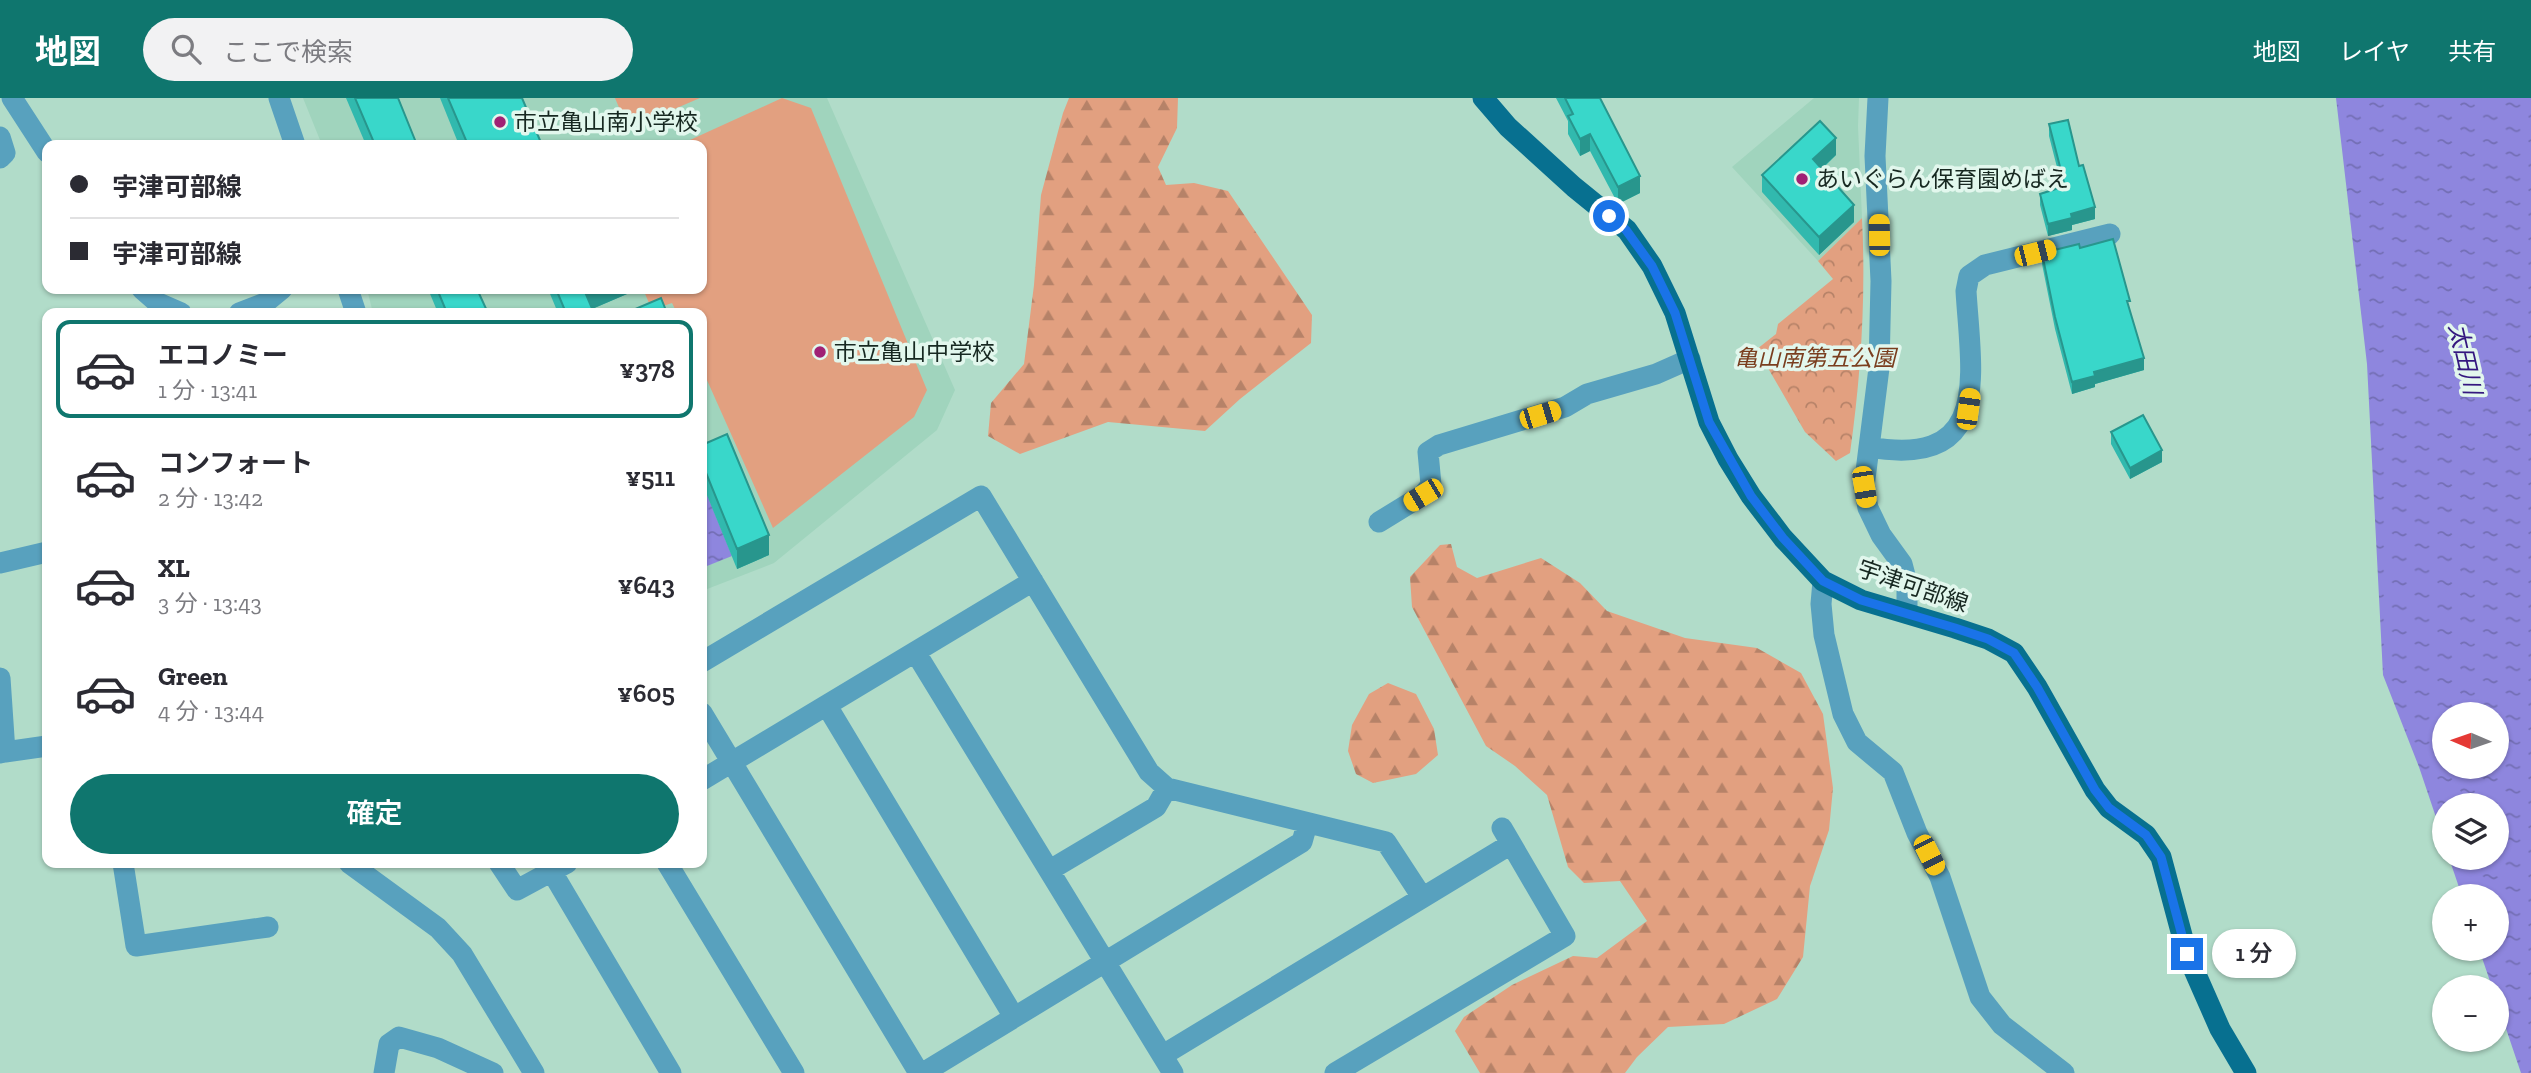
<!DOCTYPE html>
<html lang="ja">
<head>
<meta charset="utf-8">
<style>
  body { margin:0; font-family:"Zilla Slab","Noto Sans JP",serif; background:#f2f2f3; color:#2b2b33; height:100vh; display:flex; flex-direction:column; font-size:26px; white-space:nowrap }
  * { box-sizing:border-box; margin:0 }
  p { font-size:23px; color:#7c7c81 }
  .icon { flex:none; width:38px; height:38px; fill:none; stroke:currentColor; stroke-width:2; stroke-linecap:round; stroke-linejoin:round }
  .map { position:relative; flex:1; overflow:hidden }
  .panel { position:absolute; left:42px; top:210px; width:665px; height:560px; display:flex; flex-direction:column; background:#fff; border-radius:14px; box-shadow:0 2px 5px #0004 }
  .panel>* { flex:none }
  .hud { position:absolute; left:42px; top:42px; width:665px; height:154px; border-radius:14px; box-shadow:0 2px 5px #0004; display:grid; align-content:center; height:154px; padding:0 28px; background:#fff }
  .needle { width:46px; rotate:272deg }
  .tools { position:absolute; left:2432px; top:604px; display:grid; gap:14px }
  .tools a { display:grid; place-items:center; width:77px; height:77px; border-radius:50%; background:#fff; box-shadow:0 2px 5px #0004; font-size:35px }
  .end { position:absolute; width:32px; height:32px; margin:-16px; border:9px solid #1a73e8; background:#fff; box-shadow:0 0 0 4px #fff }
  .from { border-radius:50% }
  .bubble { position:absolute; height:49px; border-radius:24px; background:#fff; box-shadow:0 2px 5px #0004; font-size:23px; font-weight:600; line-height:49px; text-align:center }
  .car { position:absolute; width:21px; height:42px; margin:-21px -10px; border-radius:9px; box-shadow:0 0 5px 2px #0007; background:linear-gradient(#f5c518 24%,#345 0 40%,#f5c518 0 76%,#345 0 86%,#f5c518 0) }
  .hud b { display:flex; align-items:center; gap:24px; height:66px; font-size:26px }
  .hud b+b { border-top:2px solid #e1e1e2 }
  .hud i { width:18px; height:18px; background:#2b2b33 }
  ul { padding:12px 0 0; list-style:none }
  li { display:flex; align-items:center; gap:21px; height:98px; margin:0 14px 10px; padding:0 14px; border:4px solid transparent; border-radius:14px }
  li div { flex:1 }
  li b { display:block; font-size:26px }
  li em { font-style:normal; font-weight:600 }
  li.active { border-color:#0f766e }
  li>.icon { width:63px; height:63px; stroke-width:1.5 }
  .primary-button { display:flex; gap:14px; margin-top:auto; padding:14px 28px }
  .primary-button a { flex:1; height:80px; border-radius:42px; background:#0f766e; color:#fff; font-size:28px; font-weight:600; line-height:80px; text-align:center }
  header { display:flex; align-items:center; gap:42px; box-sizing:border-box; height:98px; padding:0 35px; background:#0f766e; color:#fff }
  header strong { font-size:33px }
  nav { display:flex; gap:38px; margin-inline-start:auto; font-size:24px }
  .search { width:490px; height:63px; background:#f2f2f3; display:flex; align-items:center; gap:18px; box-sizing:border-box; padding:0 24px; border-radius:38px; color:#7c7c81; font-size:26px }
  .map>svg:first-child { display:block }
  .built { fill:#a0d4bd }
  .forest { fill:url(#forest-firs) }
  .park { fill:url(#park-crowns) }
  .pitch { fill:#e2a080 }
  .water { fill:url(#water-ripples); fill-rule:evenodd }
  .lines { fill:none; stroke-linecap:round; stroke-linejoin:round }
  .minor { stroke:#58a1be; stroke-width:21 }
  .major { stroke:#077090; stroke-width:21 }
  .wall { fill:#31b9ae }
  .shaded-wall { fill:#28968d }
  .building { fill:#39d7ca; stroke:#28968d; stroke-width:2 }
  .route { stroke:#1a73e8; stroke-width:9 }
  .poi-dot { fill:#a02174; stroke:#e2f7ed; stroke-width:2.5 }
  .labels { text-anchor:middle; stroke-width:7; stroke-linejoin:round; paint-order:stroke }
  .poi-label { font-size:23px; fill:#172821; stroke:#e2f7ed; text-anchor:start }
  .park-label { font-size:23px; font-style:italic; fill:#7a3e1e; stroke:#e2f7ed }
  .street-label { font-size:23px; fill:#172821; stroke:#e2f7ed }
  .water-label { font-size:24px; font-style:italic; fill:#34187f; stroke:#e2f7ed }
</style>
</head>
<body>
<header>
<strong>地図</strong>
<div class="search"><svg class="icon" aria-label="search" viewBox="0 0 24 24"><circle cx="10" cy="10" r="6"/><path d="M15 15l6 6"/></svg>ここで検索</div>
<nav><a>地図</a><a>レイヤ</a><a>共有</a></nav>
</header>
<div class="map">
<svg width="2531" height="975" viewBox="0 0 2531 975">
  <defs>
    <pattern id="forest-firs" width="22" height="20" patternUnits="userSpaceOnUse" patternTransform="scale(1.75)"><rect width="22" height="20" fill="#e2a080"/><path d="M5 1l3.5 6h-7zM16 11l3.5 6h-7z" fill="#b68268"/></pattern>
    <pattern id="park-crowns" width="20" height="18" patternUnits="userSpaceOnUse" patternTransform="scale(1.75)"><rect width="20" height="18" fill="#e2a080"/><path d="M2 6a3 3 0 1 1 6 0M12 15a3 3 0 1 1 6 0" fill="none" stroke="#b68268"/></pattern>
    <pattern id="water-ripples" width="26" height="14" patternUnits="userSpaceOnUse" patternTransform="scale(1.75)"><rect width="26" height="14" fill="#8e86de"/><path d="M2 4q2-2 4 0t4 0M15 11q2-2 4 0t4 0" fill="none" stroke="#736eb4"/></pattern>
  </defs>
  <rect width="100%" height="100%" fill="#b1dcc9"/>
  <path class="built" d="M303 0H827L955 292 937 332 774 465 702 493V215H373L367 191H702V47H322Z
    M1814 0H1859L1858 28 1862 120 1818 163 1732 69Z"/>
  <path class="forest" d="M1069 0H1178L1177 30 1158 69 1166 87 1194 85 1228 93 1312 217 1311 245 1240 301 1205 333 1108 324 1020 356 988 338 991 305 1024 266 1034 187 1041 97 1063 15Z
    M1451 446 1457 469 1477 480 1541 460 1580 485 1607 513 1685 540 1757 550 1801 575 1823 616 1833 690 1829 732 1810 788 1803 859 1777 901 1724 926 1668 929 1637 959 1625 975H1480L1455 933 1464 919 1512 887 1573 858 1597 860 1647 823 1620 783 1584 785 1568 769 1547 697 1515 668 1486 648 1412 509 1410 479 1440 447Z
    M1388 585 1416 596 1434 631 1438 657 1416 676 1373 685 1356 676 1348 653 1352 627 1369 596Z"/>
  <path class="park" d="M1862 120C1866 199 1861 277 1850 355L1836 363 1805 334 1757 251 1776 236 1778 226 1833 181 1818 163Z"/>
  <path class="pitch" d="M615 0H700L628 31Z
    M782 0 811 10 927 292 914 319 773 430 702 271V215H677L672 205 652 212 643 191H702V47H679Z"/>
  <path class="water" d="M2336 0H2531V975H2521L2497 904V889H2492L2479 851 2497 850V798H2462L2449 760H2497V707H2445V746L2419 669 2383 577 2367 266ZM2445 616H2497V668H2445Z
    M702 384 732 458 702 470Z"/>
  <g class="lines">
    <path class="minor" d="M12 0 47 54
      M279 0 295 47
      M1878 0 1875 58 1881 183 1879 270 1864 389 1868 410 1881 437 1902 466 1907 485V515
      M0 39 5 55 0 60
      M142 191 158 205 181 215
      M348 191 356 215
      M239 215 265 205 282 191
      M1869 349C1993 371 1971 276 1966 193L1969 178 1985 167 2110 136
      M1379 424 1423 397 1431 387 1428 354 1439 347 1565 309 1587 296 1656 276 1690 261
      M0 465 47 454
      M1823 483 1821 506 1824 537 1843 616 1857 644 1893 674 1917 735 1940 779 1980 899 2002 927 2064 975
      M916 555 1173 975
      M702 564 981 398 1149 674 1167 690 1386 744 1422 799
      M0 580 5 654 0 655
      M827 608 1014 919
      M702 615 919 975
      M5 654 47 648
      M702 682 1033 483
      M123 765 136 848 268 829
      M349 765 438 830 462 856 534 975
      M499 765 517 792 567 765
      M667 765 794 975
      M1050 772 1156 709 1167 690
      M552 774 671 975
      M1163 957 1511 746
      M384 975 389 946 399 939 438 950 493 975
      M923 975 1302 744 1307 726
      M1335 975 1565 838 1502 730"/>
    <path class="major" d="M1483 0 1508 29 1574 89 1627 132 1652 168 1675 215 1709 324 1728 361 1751 398 1783 440 1823 483 1861 502 1955 530 1988 541 2014 555 2037 589 2095 692 2109 710 2146 737 2161 759 2187 856 2220 931 2246 975"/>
  </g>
  <path class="wall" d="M346 0H398L417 47H366Z
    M440 0H522L542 47H459Z
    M1556 0H1600L1640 95 1618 106 1590 53 1580 58 1568 36V23Z
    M2049 26 2079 68 2095 121 2072 127V132L2048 138 2040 107V96L2062 89 2049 38Z
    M1836 57 1822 71 1854 124 1819 157 1762 94V77Z
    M2080 150 2130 213 2144 272 2095 286V289L2072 296 2055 231 2042 166V155Z
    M428 191H477L488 215H438Z
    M548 191H627V196L592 211 594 215H558Z
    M2111 334 2162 364 2130 381 2111 346Z
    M702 347 769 457 737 471 702 385Z"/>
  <path class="shaded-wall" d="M1590 36V53L1580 58V41Z
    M1836 40V57L1813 78V61Z
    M1640 78V95L1618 106V89Z
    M1854 107V124L1819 157V139Z
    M2095 109V121L2072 127V132L2048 138V126L2071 116Z
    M592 191H627V196L585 214V194Z
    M2144 260V272L2095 286V289L2072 296V284L2094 274Z
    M2162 352V364L2130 381V370Z
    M769 437V457L737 471V451Z"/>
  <path class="building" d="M355 0H398L417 47H375Z
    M448 0H522L542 47H468Z
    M1565 0H1600L1640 78 1618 89 1590 36 1580 41 1568 18 1573 16Z
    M2068 22 2079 68 2083 67 2095 109 2071 116 2072 120 2048 126 2040 96 2065 88 2049 26Z
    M1820 23 1836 40 1813 61 1854 107 1819 139 1762 77Z
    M2113 141 2130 203H2127L2144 260 2094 274 2095 278 2072 284 2055 219 2042 155 2079 146 2080 150Z
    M437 191H477L488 215H447Z
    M556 191H592L585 194 594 215H566Z
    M661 200 667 215H626Z
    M2143 317 2162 352 2130 370 2111 334Z
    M727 336 769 437 737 451 702 365V347Z"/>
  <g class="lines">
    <path class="route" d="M1609 118 1626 132 1652 168 1675 215 1709 324 1751 398 1783 440 1823 483 1861 502 1955 530 1988 541 2014 555 2037 589 2095 692 2109 710 2146 737 2161 759 2187 856"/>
  </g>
  <g class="poi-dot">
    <circle cx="500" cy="24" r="7"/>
    <circle cx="1802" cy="81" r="7"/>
    <circle cx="820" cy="254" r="7"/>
  </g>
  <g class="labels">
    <g class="poi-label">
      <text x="514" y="32">市立亀山南小学校</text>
      <text x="1816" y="89">あいぐらん保育園めばえ</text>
      <text x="834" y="262">市立亀山中学校</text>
    </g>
    <g class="park-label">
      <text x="1815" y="268">亀山南第五公園</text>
    </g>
    <g class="street-label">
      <text transform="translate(1913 488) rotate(19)" y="8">宇津可部線</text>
    </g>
    <g class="water-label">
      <text transform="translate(2465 261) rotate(77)" y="8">太田川</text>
    </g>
  </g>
</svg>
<div class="tools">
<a><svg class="needle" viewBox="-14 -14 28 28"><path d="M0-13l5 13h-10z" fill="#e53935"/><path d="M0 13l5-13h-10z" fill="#7c7c81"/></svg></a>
<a><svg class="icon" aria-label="layers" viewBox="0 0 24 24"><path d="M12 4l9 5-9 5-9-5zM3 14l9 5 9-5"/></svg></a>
<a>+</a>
<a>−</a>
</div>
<i class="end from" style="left:1609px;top:118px"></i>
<i class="end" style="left:2187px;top:856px"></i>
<div class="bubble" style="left:2212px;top:831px;width:84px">1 分</div>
<i class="car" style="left:1879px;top:137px;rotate:359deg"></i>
<i class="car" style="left:2035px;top:155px;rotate:76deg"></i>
<i class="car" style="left:1968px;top:311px;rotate:8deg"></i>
<i class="car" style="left:1540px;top:317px;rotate:73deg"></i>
<i class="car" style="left:1864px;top:389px;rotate:171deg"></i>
<i class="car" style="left:1423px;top:397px;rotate:239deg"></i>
<i class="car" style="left:1929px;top:757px;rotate:153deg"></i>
<div class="hud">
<b><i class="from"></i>宇津可部線</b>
<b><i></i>宇津可部線</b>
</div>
<section class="panel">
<ul>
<li class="active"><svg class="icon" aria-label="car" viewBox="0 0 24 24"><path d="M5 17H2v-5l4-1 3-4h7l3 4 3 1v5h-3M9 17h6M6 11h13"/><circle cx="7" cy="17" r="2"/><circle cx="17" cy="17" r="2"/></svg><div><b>エコノミー</b><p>1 分 · 13:41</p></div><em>¥378</em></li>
<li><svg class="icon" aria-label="car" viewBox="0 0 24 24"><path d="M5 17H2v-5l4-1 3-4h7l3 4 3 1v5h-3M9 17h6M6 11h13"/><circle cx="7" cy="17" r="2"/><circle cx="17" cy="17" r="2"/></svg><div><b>コンフォート</b><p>2 分 · 13:42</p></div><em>¥511</em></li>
<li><svg class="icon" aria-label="car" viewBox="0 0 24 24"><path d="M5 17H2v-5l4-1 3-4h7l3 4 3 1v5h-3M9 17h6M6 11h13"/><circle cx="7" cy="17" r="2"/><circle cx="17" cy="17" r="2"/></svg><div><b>XL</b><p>3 分 · 13:43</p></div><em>¥643</em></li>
<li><svg class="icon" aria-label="car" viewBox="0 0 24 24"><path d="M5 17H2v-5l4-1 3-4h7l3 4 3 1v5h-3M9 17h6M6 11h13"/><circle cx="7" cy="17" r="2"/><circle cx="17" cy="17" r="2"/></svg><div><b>Green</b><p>4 分 · 13:44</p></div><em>¥605</em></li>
</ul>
<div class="primary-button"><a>確定</a></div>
</section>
</div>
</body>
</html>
